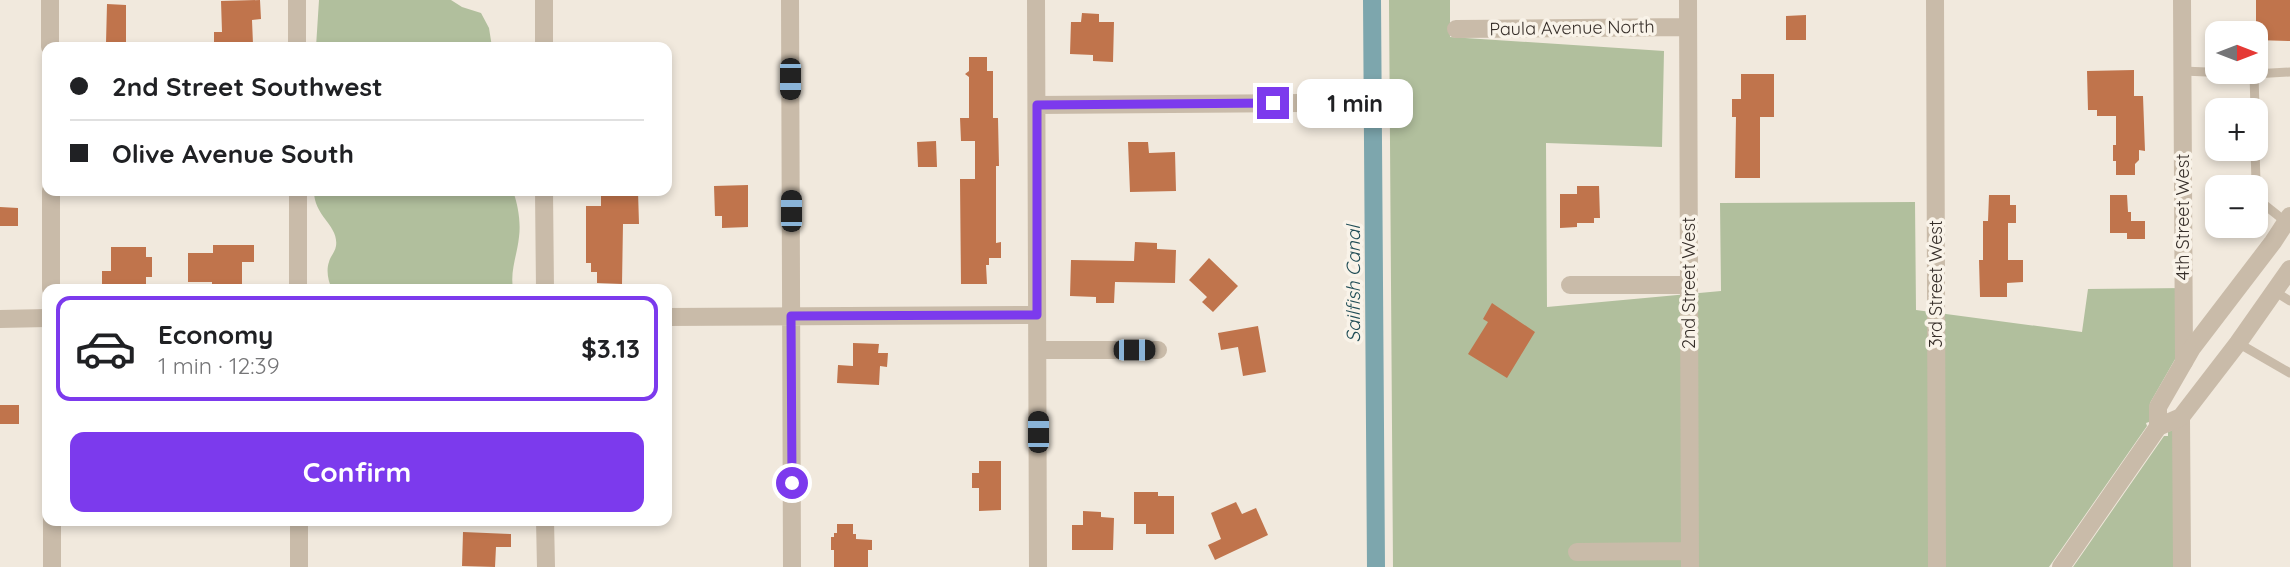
<!DOCTYPE html>
<html lang="en">
<head>
<meta charset="utf-8">
<style>
  body { margin:0; font-family:Quicksand,sans-serif; background:#f2f2f2; color:#202124; height:100vh; display:flex; flex-direction:column; font-size:26px; white-space:nowrap }
  * { box-sizing:border-box; margin:0 }
  p { font-size:23px; color:#757577 }
  .icon { flex:none; width:38px; height:38px; fill:none; stroke:currentColor; stroke-width:2; stroke-linecap:round; stroke-linejoin:round }
  .map { position:relative; flex:1; overflow:hidden }
  .details { position:absolute; left:42px; top:284px; width:630px; height:242px; display:flex; flex-direction:column; background:#fff; border-radius:14px; box-shadow:0 4px 10px #0003 }
  .details>* { flex:none }
  .banner { position:absolute; left:42px; top:42px; width:630px; height:154px; border-radius:14px; box-shadow:0 4px 10px #0003; display:grid; align-content:center; height:154px; padding:0 28px; background:#fff }
  .needle { width:46px; rotate:90deg }
  .fabs { position:absolute; left:2205px; top:21px; display:grid; gap:14px }
  .fabs a { display:grid; place-items:center; width:63px; height:63px; border-radius:14px; background:#fff; box-shadow:0 4px 10px #0003; font-size:35px }
  .end { position:absolute; width:32px; height:32px; margin:-16px; border:9px solid #7c3aed; background:#fff; box-shadow:0 0 0 4px #fff }
  .from { border-radius:50% }
  .bubble { position:absolute; height:49px; border-radius:14px; background:#fff; box-shadow:0 4px 10px #0003; font-size:23px; font-weight:700; line-height:49px; text-align:center }
  .car { position:absolute; width:21px; height:42px; margin:-21px -10px; border-radius:9px; box-shadow:0 0 5px 2px #0007; background:linear-gradient(#222 24%,#8ab4d8 0 40%,#222 0 76%,#8ab4d8 0 86%,#222 0) }
  .banner b { display:flex; align-items:center; gap:24px; height:66px; font-size:26px }
  .banner b+b { border-top:2px solid #e0e0e0 }
  .banner i { width:18px; height:18px; background:#202124 }
  ul { padding:12px 0 0; list-style:none }
  li { display:flex; align-items:center; gap:21px; height:105px; margin:0 14px 10px; padding:0 14px; border:4px solid transparent; border-radius:14px }
  li div { flex:1 }
  li b { display:block; font-size:26px }
  li em { font-style:normal; font-weight:700 }
  li.on { border-color:#7c3aed }
  li>.icon { width:63px; height:63px; stroke-width:1.5 }
  .action { display:flex; gap:14px; margin-top:auto; padding:14px 28px }
  .action a { flex:1; height:80px; border-radius:14px; background:#7c3aed; color:#fff; font-size:28px; font-weight:700; line-height:80px; text-align:center }
  .map>svg:first-child { display:block }
  .green { fill:#b1bf9d }
  .lines { fill:none; stroke-linecap:round; stroke-linejoin:round }
  .canal { stroke:#7da6ad; stroke-width:18 }
  .building { fill:#c0744c }
  .service { stroke:#c9bba9; stroke-width:9 }
  .minor { stroke:#c9bba9; stroke-width:18 }
  .tertiary { stroke:#c9bba9; stroke-width:18 }
  .route { stroke:#7c3aed; stroke-width:9 }
  .labels { text-anchor:middle; stroke-width:7; stroke-linejoin:round; paint-order:stroke }
  .street-label { font-size:18px; fill:#362e29; stroke:#f9f3e9 }
  .water-label { font-size:19px; font-style:italic; fill:#204d56; stroke:#f9f3e9 }
</style>
</head>
<body>
<div class="map">
<svg width="2290" height="567" viewBox="0 0 2290 567">
  <rect width="100%" height="100%" fill="#f1e9dd"/>
  <path class="green" d="M319 0H451L462 7 481 13 489 28 492 47H316Z
    M1389 0H1450V37L1664 51 1662 147 1546 143 1547 307 1721 291 1720 203 1915 202 1916 310 2082 332 2088 289 2186 288V340L2150 403 2149 422 2146 423 2147 426 2049 567H1393Z
    M314 191H513C518 205 521 222 519 237 517 256 510 270 513 289H332C328 281 326 270 329 262 330 257 335 252 336 246 339 225 314 217 314 191Z
    M2180 427 2187 567H2073L2164 436H2168V432Z"/>
  <g class="lines">
    <path class="canal" d="M1372 0 1376 567"/>
  </g>
  <path class="building" d="M260 0 261 19 252 20 253 44 214 45V32H222L221 1Z
    M2256 0H2290V41L2256 40Z
    M107 4 126 5V44L106 43Z
    M1082 13 1099 14V22H1114L1113 62 1093 61V55L1070 54 1071 22H1081Z
    M1806 15V40H1786V16Z
    M969 57H987V71H993V118H998L999 166H996V243L1001 242V258H989V265H986L987 284H961L960 179H975V141H961L960 118H969V77L965 74 969 71Z
    M2134 70V96H2143L2145 151 2139 150V160L2135 164V175H2116V161H2113V145H2116V116H2097V110H2088L2087 71Z
    M1741 74H1774V117H1760V178H1735L1736 117H1732V99H1741Z
    M936 141 937 167H918L917 142Z
    M1128 142H1148L1149 153 1175 152 1176 191 1130 192Z
    M748 185V227L722 228V216H715L714 186Z
    M1577 186H1599L1600 218H1594V223H1577V227L1560 228V194H1577Z
    M601 191H638L639 224H623L622 284 597 283V272H591V263H586V206H601Z
    M1989 195H2010V205H2016V223H2008V260H2023V282L2007 283V297H1980L1979 260H1983V221H1988Z
    M2110 195H2127L2128 212H2131V221H2145V239H2127V233H2110Z
    M0 207 18 208V226H0Z
    M1135 242 1157 243V249L1176 250 1175 283 1115 282 1114 303H1096V297L1070 296 1071 260 1134 261Z
    M213 245H254V262H242V286H212V282H188V253H213Z
    M111 247H146V257H152V277H146V289H102V271H111Z
    M1209 258 1238 286 1213 312 1202 302 1207 297 1189 280Z
    M1492 303 1535 332 1507 378 1468 354 1488 322 1483 319Z
    M1258 326 1266 372 1243 376 1238 347 1221 350 1218 333Z
    M853 343 879 344 878 353H888L887 367 880 366 879 385 837 383 838 365 853 366Z
    M0 405H19V424H0Z
    M979 461H1001V510L979 511V488H972V473H979Z
    M1134 492H1158V496H1174V534H1146V524H1134Z
    M1236 502 1242 514 1256 508 1268 535 1215 560 1208 545 1221 539 1211 513Z
    M1083 511 1101 512V517L1114 518 1113 550H1072V525H1083Z
    M837 524H853V534H856V539L872 540V550H868V567H834V550H831V537H834V533H837Z
    M463 532 511 534V547H496L495 567 462 566Z"/>
  <g class="lines">
    <path class="service" d="M2183 71 2254 74 2255 110
      M2254 74 2290 72
      M2255 149 2256 182 2261 202 2286 222
      M2274 291 2290 301
      M2238 343 2290 373"/>
    <path class="minor" d="M50 0V47
      M297 0V47
      M544 0V47
      M790 0 792 567
      M1036 0 1038 567
      M1688 0 1690 567
      M1935 0 1937 567
      M2182 0 2184 362
      M1456 29 1688 27
      M1037 105 1300 103
      M51 191V289
      M298 191V289
      M544 191 545 289
      M1570 285H1689
      M667 317 1037 315
      M0 319 47 318
      M1038 350H1158
      M2181 417 2182 567
      M52 520V567
      M299 520V567
      M545 520 546 567
      M1577 552 1690 551"/>
    <path class="tertiary" d="M2158 427V407L2192 348 2273 242 2290 216
      M2061 567 2158 427 2181 417 2238 343 2290 269"/>
  </g>
  <g class="lines">
    <path class="route" d="M792 483 791 316 1037 315V105L1273 103"/>
  </g>
  <g class="labels">
    <g class="street-label">
      <text transform="translate(1572 28) rotate(-1)" y="6">Paula Avenue North</text>
      <text transform="translate(2183 217) rotate(-90)" y="6">4th Street West</text>
      <text transform="translate(1689 283) rotate(-90)" y="6">2nd Street West</text>
      <text transform="translate(1936 284) rotate(-90)" y="6">3rd Street West</text>
    </g>
    <g class="water-label">
      <text transform="translate(1353 284) rotate(-90)" y="7">Sailfish Canal</text>
    </g>
  </g>
</svg>
<div class="fabs">
<a><svg class="needle" viewBox="-14 -14 28 28"><path d="M0-13l5 13h-10z" fill="#e53935"/><path d="M0 13l5-13h-10z" fill="#757577"/></svg></a>
<a>+</a>
<a>−</a>
</div>
<i class="end from" style="left:792px;top:483px"></i>
<i class="end" style="left:1273px;top:103px"></i>
<div class="bubble" style="left:1297px;top:79px;width:116px">1 min</div>
<i class="car" style="left:790px;top:79px;rotate:180deg"></i>
<i class="car" style="left:791px;top:211px;rotate:0deg"></i>
<i class="car" style="left:1134px;top:350px;rotate:90deg"></i>
<i class="car" style="left:1038px;top:432px;rotate:0deg"></i>
<div class="banner">
<b><i class="from"></i>2nd Street Southwest</b>
<b><i></i>Olive Avenue South</b>
</div>
<section class="details">
<ul>
<li class="on"><svg class="icon" aria-label="car" viewBox="0 0 24 24"><path d="M5 17H2v-5l4-1 3-4h7l3 4 3 1v5h-3M9 17h6M6 11h13"/><circle cx="7" cy="17" r="2"/><circle cx="17" cy="17" r="2"/></svg><div><b>Economy</b><p>1 min · 12:39</p></div><em>$3.13</em></li>
</ul>
<div class="action"><a>Confirm</a></div>
</section>
</div>
</body>
</html>
